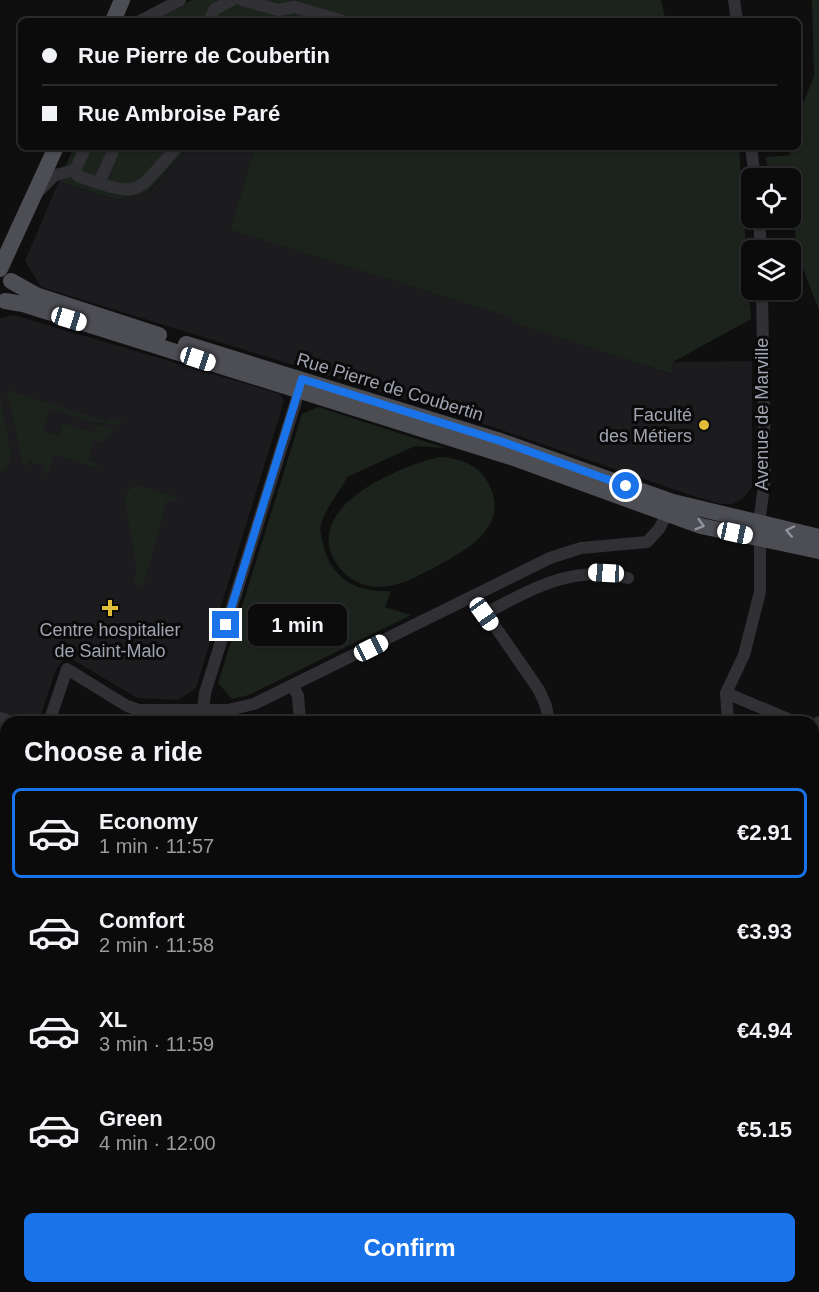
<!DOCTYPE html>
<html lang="en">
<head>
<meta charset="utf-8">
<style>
  body { margin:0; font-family:Arial,sans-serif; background:#19191a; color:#f1f3f6; height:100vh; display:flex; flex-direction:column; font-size:22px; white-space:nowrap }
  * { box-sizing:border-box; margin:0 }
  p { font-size:20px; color:#9a9b9d }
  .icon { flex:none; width:33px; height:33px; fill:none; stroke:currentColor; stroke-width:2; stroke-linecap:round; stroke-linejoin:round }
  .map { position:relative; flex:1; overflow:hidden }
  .sheet { position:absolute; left:0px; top:716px; width:819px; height:578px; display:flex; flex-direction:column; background:#0b0b0c; border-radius:18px 18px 0 0; box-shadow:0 2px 4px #0004,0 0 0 2px #2b2b2d }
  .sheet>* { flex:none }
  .hud { position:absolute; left:18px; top:18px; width:783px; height:132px; border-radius:9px; box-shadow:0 2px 4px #0004,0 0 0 2px #2b2b2d; display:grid; align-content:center; height:132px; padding:0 24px; background:#0b0b0c }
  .fabs { position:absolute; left:741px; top:168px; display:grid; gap:12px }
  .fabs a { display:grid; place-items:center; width:60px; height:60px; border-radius:9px; background:#0b0b0c; box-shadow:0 2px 4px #0004,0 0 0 2px #2b2b2d; font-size:30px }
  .end { position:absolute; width:27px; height:27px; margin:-14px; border:8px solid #1a73e8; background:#fff; box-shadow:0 0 0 3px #fff }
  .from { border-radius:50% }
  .bubble { position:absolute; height:42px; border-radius:9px; background:#0b0b0c; box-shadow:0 2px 4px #0004,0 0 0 2px #2b2b2d; font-size:20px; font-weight:700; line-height:42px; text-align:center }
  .car { position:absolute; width:18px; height:36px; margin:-18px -9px; border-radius:8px; box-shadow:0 0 4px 2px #0007; background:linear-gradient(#fff 24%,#345 0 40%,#fff 0 76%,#345 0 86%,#fff 0) }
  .hud b { display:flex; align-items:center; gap:21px; height:57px; font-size:22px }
  .hud b+b { border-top:2px solid #2b2b2d }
  .hud i { width:15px; height:15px; background:#f1f3f6 }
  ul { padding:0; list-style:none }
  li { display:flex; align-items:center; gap:18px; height:90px; margin:0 12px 9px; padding:0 12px; border:3px solid transparent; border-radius:9px }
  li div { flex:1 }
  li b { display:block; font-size:22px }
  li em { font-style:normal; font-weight:700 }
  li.on { border-color:#1a73e8 }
  li>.icon { width:54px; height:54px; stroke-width:1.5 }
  h2 { padding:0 24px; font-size:27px; line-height:72px }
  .action { display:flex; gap:12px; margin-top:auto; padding:12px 24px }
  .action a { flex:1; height:69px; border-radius:9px; background:#1a73e8; color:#fff; font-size:24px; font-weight:700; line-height:69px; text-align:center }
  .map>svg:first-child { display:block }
  .built { fill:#1c1b1d }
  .green { fill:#1c231d }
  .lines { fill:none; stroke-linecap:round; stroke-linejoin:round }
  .minor { stroke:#313135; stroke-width:12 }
  .major { stroke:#4d4d54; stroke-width:16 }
  .oneway { stroke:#90939e }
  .route { stroke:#1a73e8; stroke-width:8 }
  .poi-dot { fill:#e1bc36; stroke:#0a0a0b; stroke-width:2 }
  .labels { text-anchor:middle; stroke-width:6; stroke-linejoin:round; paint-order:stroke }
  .street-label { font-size:18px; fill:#a1a4b0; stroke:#0a0a0b }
  .poi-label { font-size:18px; fill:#a1a4b0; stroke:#0a0a0b; text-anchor:end }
</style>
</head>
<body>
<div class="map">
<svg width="819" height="1292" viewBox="0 0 819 1292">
  <rect width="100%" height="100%" fill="#0f0f10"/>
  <path class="built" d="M188 147H255L230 230 513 318 512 321 671 374 673 362 752 361V487L743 498 732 504H722L699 498 481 423 41 287 25 261 59 181 117 200 148 193Z
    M14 315 280 394 284 401 196 688 178 700 137 698 65 655 55 672 39 721 6 722V843L0 862V318Z"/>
  <path class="green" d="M192 0H661L666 21H149Z
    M812 0H819V310L797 253 790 178H786L779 168 767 166 766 157 790 155V147H798V116L814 76Z
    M74 147H188L147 193 117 200 59 181Z
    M255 147H739L751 319 673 362 672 374 512 322 513 318 230 230Z
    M7 390 109 422 110 418 123 422 120 426 86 420 50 408 43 431 59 436 63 423 94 433 96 429 92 428 99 425 114 430 102 442 93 441 88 460 98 464 97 468 54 454 47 475 43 473 45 467 29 461 26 467 23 465Z
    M0 395 11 455 9 464 0 473Z
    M318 407 445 448 415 446 347 477C339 494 326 506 321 525 319 531 322 537 323 543 330 578 356 593 391 591L385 607 411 615 249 695 232 699 218 683 302 414Z
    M440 457C459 458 477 464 487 481 513 526 466 551 433 568 415 577 399 587 378 587 361 586 345 578 336 563 301 507 399 466 440 457Z
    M136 485 176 497 177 502 167 500 143 587 133 583 137 571 125 501 128 491Z"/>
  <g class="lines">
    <path class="minor" d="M242 0 278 10 295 7 343 21
      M734 0 737 21
      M140 21 180 0
      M209 21 215 9 232 0
      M86 147 75 170 78 176C142 198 133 196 177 147
      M751 147 755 178
      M99 183 115 147
      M40 190 55 175 75 170
      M759 218 761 250
      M474 596 539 690 546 706 549 722
      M484 614C534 588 571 565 628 578
      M293 686 298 696 300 722
      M726 693 795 722
      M203 711 205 693 301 385
      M0 718 11 722
      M49 722 67 669 127 706 139 710H228L254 704 550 558 581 548 647 542 659 529 667 514
      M728 722 726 693 744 655 760 592V516L765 478 762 290
      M813 736 819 722
      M813 770 819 783
      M813 834 819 839
      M0 875 6 856
      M0 1048 6 1047
      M813 1055 819 1054
      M0 1133H6
      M0 1254 6 1270
      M813 1276 819 1273
      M15 1287 17 1292
      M635 1287 646 1292
      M52 1292V1287
      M150 1292 151 1287
      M284 1292 285 1287
      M497 1292 500 1287
      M776 1292 787 1287"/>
    <path class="major" d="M113 21 122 0
      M0 269 56 147
      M11 281 36 295 159 335
      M5 301 23 304 511 457 701 526 819 551
      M186 344 500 441 673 502 819 537"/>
  </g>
  <defs><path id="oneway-chevron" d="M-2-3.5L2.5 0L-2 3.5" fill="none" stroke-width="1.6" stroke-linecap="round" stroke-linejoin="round" transform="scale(1.5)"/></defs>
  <g class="oneway">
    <use href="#oneway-chevron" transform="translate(700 525) rotate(16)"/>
    <use href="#oneway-chevron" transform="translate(790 531) rotate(-168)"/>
  </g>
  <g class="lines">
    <path class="route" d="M226 625 302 379 500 441 626 486"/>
  </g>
  <g class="poi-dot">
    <circle cx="704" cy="425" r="6"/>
    <path d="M107 599h6v6h6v6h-6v6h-6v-6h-6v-6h6z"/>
  </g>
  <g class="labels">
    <g class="street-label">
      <text transform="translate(390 387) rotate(17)" y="6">Rue Pierre de Coubertin</text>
      <text transform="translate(762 414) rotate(-90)" y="6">Avenue de Marville</text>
    </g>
    <g class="poi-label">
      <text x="692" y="421">Faculté<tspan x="692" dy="21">des Métiers</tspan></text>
      <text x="110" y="636" text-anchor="middle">Centre hospitalier<tspan x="110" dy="21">de Saint-Malo</tspan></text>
    </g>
  </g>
</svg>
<div class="fabs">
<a><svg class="icon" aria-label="locate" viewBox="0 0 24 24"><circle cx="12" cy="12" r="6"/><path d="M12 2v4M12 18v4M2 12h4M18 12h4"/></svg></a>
<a><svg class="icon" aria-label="layers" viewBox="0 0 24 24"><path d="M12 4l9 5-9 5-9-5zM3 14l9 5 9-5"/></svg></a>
</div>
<i class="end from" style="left:626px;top:486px"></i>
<i class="end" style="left:226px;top:625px"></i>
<div class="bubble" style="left:248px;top:604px;width:99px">1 min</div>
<i class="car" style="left:69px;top:319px;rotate:107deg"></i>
<i class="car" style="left:198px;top:359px;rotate:108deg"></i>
<i class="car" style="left:735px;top:533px;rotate:102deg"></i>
<i class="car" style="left:606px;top:573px;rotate:273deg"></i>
<i class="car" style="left:484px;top:614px;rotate:145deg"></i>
<i class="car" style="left:371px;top:648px;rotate:63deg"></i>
<div class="hud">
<b><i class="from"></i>Rue Pierre de Coubertin</b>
<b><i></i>Rue Ambroise Paré</b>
</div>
<section class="sheet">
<h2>Choose a ride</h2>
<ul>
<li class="on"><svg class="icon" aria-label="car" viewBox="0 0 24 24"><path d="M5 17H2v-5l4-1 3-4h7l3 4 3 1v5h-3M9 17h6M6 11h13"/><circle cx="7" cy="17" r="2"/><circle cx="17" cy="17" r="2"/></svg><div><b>Economy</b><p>1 min · 11:57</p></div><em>€2.91</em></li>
<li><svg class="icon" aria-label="car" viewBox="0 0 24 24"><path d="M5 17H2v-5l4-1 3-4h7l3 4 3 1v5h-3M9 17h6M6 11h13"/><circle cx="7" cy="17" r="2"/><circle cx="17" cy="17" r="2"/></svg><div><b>Comfort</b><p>2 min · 11:58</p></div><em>€3.93</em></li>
<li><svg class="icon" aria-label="car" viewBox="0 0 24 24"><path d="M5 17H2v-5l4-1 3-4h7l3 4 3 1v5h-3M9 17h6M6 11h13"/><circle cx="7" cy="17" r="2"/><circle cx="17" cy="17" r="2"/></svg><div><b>XL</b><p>3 min · 11:59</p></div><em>€4.94</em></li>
<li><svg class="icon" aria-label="car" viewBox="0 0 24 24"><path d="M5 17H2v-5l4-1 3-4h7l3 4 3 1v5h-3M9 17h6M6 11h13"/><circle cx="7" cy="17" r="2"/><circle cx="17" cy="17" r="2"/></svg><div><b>Green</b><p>4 min · 12:00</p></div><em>€5.15</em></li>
</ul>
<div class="action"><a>Confirm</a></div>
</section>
</div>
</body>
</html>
